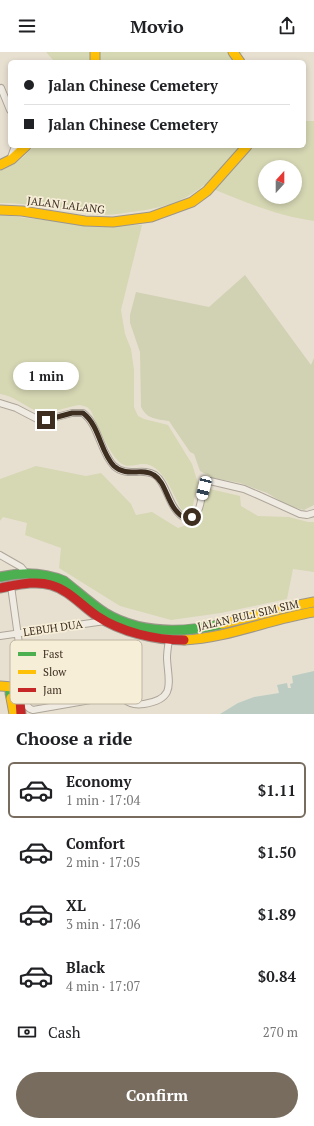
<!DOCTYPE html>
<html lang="en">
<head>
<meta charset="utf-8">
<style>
  body { margin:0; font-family:"PT Serif",serif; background:#f6f6f6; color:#202124; height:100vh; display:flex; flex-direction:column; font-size:15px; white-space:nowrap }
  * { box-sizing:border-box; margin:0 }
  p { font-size:13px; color:#757577 }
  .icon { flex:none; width:22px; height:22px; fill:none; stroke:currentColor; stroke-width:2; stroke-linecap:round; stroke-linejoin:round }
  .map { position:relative; height:662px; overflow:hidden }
  .sheet { display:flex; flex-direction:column; background:#fff; flex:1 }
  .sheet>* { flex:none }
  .banner { position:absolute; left:8px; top:8px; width:298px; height:88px; border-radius:6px; box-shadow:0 2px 6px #0003; display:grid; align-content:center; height:88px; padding:0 16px; background:#fff }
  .needle { width:26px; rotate:21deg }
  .buttons { position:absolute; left:258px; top:108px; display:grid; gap:8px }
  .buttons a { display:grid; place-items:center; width:44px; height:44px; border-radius:50%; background:#fff; box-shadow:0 2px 6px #0003; font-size:20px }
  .end { position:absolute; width:18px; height:18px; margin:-9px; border:5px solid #3d2e20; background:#fff; box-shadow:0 0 0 2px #fff }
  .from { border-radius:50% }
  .bubble { position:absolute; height:28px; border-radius:14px; background:#fff; box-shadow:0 2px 6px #0003; font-size:13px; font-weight:700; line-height:28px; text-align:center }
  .car { position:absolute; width:12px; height:24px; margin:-12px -6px; border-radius:5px; box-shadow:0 0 3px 1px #0007; background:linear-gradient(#fff 24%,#345 0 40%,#fff 0 76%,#345 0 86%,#fff 0) }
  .banner b { display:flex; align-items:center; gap:14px; height:38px; font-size:15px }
  .banner b+b { border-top:1px solid #e0e0e0 }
  .banner i { width:10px; height:10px; background:#202124 }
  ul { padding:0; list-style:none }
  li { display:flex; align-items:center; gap:12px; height:56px; margin:0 8px 6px; padding:0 8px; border:2px solid transparent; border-radius:6px }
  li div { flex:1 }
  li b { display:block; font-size:15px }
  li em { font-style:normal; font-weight:700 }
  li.on { border-color:#786c5e }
  li>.icon { width:36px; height:36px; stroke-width:1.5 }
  h2 { padding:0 16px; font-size:18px; line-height:48px }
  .pay { display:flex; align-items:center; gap:10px; height:44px; padding:0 16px; font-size:15px }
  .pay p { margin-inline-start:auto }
  .action { display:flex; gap:8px; margin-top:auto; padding:8px 16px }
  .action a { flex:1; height:46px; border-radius:24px; background:#786c5e; color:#fff; font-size:16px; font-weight:700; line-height:46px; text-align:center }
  header { display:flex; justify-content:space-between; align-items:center; height:52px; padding:0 16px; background:#fff; font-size:18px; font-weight:700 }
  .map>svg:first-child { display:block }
  .green { fill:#d6d7b3; fill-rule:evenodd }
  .cemetery { fill:#d1d1b3 }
  .water { fill:#bcccc2 }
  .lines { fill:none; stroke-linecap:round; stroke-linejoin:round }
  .street-casing { stroke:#ada599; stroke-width:8 }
  .fast-casing { stroke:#9c958a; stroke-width:11 }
  .slow-casing { stroke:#9c958a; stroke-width:11 }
  .jam-casing { stroke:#9c958a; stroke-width:11 }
  .street { stroke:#efebe3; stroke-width:6 }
  .fast { stroke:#4caf50; stroke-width:9 }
  .slow { stroke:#ffc107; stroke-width:9 }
  .jam { stroke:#c62828; stroke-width:9 }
  .route { stroke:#3d2e20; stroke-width:5 }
  .labels { text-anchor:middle; stroke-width:3.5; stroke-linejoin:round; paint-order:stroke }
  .street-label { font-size:11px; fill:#3d2e20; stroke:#f7eed8 }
  .key { fill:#f7eed8; stroke:#bfb4a1; stroke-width:1 }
  .key-label { font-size:11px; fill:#3d2e20 }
</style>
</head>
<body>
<header><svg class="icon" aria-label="menu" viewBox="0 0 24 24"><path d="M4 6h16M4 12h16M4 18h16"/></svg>Movio<svg class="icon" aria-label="share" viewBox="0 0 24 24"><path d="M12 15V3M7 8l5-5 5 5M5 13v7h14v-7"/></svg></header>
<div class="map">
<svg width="314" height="662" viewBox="0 0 314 662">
  <rect width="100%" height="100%" fill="#e7e0d1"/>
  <path class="green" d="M46 0H244L229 10H50L53 8Z
    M304 69H314V169C276 164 239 148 204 133 183 151 157 157 131 160 119 162 106 164 94 162 63 159 32 151 0 151V119C12 114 26 105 33 94H304ZM265 115H295V145H265Z
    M0 163 98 174 142 173 121 258 125 282 131 297 134 318V355L138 364 144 367 168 373 192 412 198 431 192 457C188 460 185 460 181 457 173 442 163 412 143 412 136 412 129 416 122 412 111 406 97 372 91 359L87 355 80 353C69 354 51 362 40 360 26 356 15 344 0 342Z
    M36 414 86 424 101 421 131 452 136 463 152 460 178 476 195 470 199 465 207 438 210 437 240 444 241 454 258 464 289 465 308 470H314V520L293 517 287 547 221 561 171 568 120 554 59 516 61 496 25 483 27 471 3 465 0 469V427Z"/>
  <path class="cemetery" d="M245 223 311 313 314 306V453L304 458 289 454 267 441 240 431 213 426 200 419 194 402 190 400 169 369C156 367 147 367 141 355L140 300 130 271V263L136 240 209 255Z"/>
  <path class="water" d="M314 619V662H220L238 651 254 645 279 641 277 633 287 631 288 636H291L290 632 293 631 292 624Z"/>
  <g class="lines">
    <defs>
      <path id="street" d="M1 36 10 58
        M10 108 15 94
        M0 351 16 356 41 369 72 361H83C99 373 100 400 114 414 127 426 142 415 155 423 167 431 168 455 183 465 208 470 196 434 210 429L244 437 258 443 300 462 307 463 314 461
        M0 503 21 515 26 521
        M11 534 21 606V635
        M0 584 105 569
        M21 606 98 596 101 598 103 615 101 623 104 642 102 646 33 658C27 657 25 650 23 645
        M24 638C42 627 79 626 101 623
        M124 647C130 653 137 653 144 652 177 647 168 630 167 606 167 600 168 594 169 588"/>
      <path id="fast" d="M0 525C22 520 43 520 64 529 78 540 91 552 105 561 140 582 183 581 222 572
        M10 641a7 7 0 1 1 14 0a7 7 0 1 1-14 0Z"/>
      <path id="slow" d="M95 0V10
        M233 0 240 10
        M0 113 12 107 26 94
        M0 158 22 159 85 169 113 170 151 165 192 150 207 139 247 94
        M222 572 289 555 314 550
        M184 588C228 586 270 567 314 560
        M0 634 13 635
        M11 646 14 662"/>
      <path id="jam" d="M0 536C17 533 35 528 51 533 69 538 82 554 97 564 121 580 155 588 184 588
        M20 648 21 662"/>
    </defs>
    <use href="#street" class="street-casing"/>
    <use href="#fast" class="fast-casing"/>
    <use href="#slow" class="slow-casing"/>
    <use href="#jam" class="jam-casing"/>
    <use href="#street" class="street"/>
    <use href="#fast" class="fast"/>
    <use href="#slow" class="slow"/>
    <use href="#jam" class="jam"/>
  </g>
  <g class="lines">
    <path class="route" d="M46 368 72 361H83C100 374 100 400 114 414 127 426 142 415 154 423 167 431 167 455 183 465H192"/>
  </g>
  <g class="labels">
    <g class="street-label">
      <text transform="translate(66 153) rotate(7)" y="4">JALAN LALANG</text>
      <text transform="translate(248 563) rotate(-13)" y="4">JALAN BULI SIM SIM</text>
      <text transform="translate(53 576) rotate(-8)" y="4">LEBUH DUA</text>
    </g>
  </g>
  <rect x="10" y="588" width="132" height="64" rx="6" class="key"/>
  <rect x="18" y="600" width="18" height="4" fill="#4caf50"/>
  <rect x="18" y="618" width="18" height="4" fill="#ffc107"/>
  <rect x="18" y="636" width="18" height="4" fill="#c62828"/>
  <g class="key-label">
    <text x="43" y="606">Fast</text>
    <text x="43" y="624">Slow</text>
    <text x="43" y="642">Jam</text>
  </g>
</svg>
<div class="buttons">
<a><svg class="needle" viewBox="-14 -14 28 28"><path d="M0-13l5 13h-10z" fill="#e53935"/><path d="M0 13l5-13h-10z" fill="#757577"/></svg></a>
</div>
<i class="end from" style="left:192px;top:465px"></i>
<i class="end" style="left:46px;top:368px"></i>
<div class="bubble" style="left:13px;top:310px;width:66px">1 min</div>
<i class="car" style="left:204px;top:436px;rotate:194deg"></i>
<div class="banner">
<b><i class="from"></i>Jalan Chinese Cemetery</b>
<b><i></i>Jalan Chinese Cemetery</b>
</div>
</div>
<section class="sheet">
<h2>Choose a ride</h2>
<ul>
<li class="on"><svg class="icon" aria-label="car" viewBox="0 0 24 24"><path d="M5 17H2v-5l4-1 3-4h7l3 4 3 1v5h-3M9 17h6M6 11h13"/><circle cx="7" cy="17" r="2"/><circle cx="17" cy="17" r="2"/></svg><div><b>Economy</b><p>1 min · 17:04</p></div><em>$1.11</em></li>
<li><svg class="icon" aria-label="car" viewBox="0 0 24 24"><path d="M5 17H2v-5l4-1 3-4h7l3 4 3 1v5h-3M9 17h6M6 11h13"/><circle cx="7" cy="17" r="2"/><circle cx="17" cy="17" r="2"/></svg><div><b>Comfort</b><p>2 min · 17:05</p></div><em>$1.50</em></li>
<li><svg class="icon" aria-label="car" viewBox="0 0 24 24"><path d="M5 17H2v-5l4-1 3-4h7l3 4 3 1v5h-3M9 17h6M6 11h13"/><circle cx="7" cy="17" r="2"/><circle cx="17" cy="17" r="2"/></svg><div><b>XL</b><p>3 min · 17:06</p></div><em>$1.89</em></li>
<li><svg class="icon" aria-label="car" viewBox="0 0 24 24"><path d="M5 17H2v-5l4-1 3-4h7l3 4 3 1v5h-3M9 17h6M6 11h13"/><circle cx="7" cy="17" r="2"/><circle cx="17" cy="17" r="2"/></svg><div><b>Black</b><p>4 min · 17:07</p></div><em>$0.84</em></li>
</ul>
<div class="pay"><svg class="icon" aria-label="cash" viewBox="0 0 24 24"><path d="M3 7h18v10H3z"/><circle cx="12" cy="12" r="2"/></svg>Cash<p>270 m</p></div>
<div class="action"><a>Confirm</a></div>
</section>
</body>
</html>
